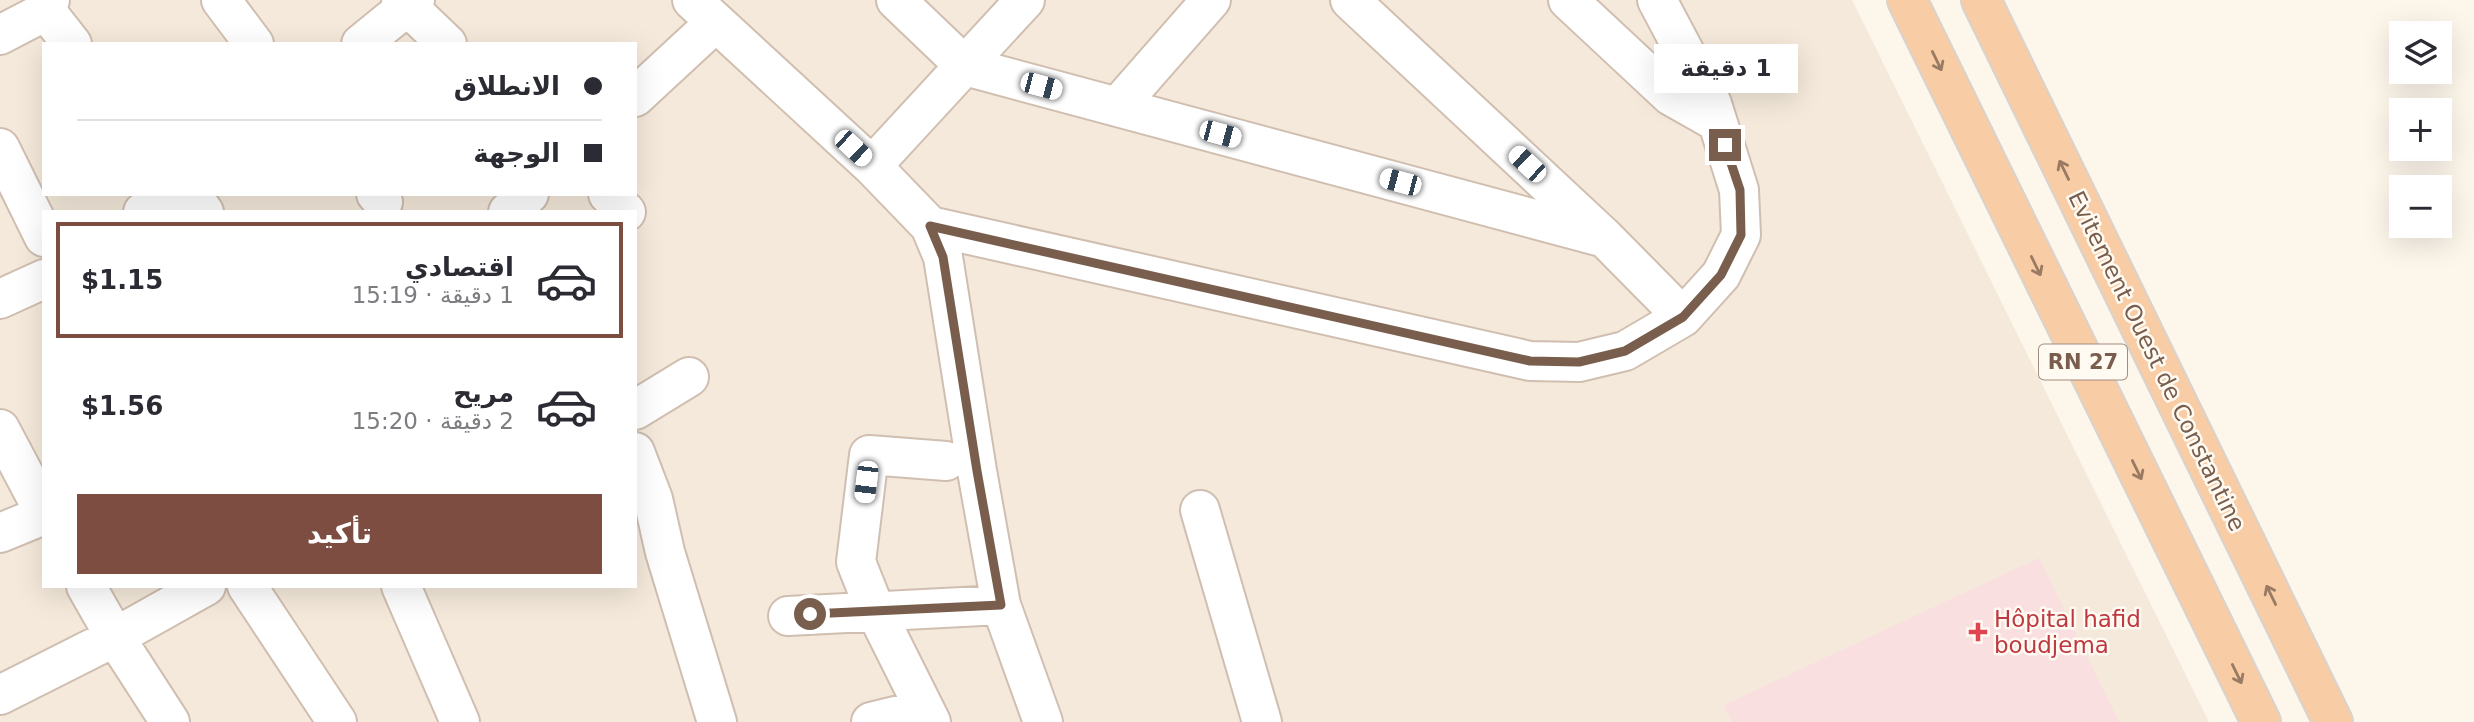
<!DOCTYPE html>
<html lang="ar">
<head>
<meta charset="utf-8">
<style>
  body { margin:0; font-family:"DejaVu Sans","Noto Naskh Arabic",sans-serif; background:#f7f7f7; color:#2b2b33; direction:rtl; height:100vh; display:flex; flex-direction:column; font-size:26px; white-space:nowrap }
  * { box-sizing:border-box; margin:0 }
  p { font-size:23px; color:#7c7c81 }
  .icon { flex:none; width:38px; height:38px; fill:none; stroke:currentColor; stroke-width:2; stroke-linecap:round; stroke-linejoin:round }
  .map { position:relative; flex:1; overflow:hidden; direction:ltr }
  .drawer { position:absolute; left:42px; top:210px; width:595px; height:378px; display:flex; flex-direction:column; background:#fff; border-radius:0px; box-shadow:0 7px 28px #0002; direction:rtl }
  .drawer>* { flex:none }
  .banner { position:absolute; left:42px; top:42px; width:595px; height:154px; border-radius:0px; box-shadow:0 7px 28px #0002; direction:rtl; display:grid; align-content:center; height:154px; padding:0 35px; background:#fff }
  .buttons { position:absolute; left:2389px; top:21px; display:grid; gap:14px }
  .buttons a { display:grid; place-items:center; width:63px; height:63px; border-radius:0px; background:#fff; box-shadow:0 7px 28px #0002; font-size:35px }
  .end { position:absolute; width:32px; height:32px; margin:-16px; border:9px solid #795e4d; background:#fff; box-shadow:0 0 0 4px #fff }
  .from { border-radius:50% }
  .bubble { position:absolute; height:49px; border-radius:0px; background:#fff; box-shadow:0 7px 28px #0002; font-size:23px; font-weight:700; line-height:49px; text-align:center; direction:rtl }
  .car { position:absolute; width:21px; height:42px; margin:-21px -10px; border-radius:9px; box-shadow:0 0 5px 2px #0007; background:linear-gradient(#fff 24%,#345 0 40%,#fff 0 76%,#345 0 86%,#fff 0) }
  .banner b { display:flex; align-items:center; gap:24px; height:66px; font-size:26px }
  .banner b+b { border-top:2px solid #e1e1e2 }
  .banner i { width:18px; height:18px; background:#2b2b33 }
  ul { padding:12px 0 0; list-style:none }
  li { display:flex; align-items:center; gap:21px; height:116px; margin:0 14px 10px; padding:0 21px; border:4px solid transparent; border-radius:0px }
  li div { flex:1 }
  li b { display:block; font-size:26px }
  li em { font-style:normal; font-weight:700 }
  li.active { border-color:#7e4d41 }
  li>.icon { width:63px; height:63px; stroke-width:1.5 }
  .primary-button { display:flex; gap:14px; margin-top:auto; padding:14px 35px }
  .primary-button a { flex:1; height:80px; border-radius:0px; background:#7e4d41; color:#fff; font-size:28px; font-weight:700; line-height:80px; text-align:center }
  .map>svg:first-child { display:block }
  .residential { fill:#f4e9da; fill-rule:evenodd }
  .medical { fill:#fadfe1 }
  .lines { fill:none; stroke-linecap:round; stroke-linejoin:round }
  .minor-casing { stroke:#d0bfb0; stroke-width:42 }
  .trunk-casing { stroke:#d9d2cd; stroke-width:42 }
  .minor { stroke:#fff; stroke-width:38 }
  .trunk { stroke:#f8cca4; stroke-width:38 }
  .oneway { stroke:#997a63 }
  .route { stroke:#795e4d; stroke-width:9 }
  .health-dot { fill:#e0444e; stroke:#fffaf2; stroke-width:2.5 }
  .labels { text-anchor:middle; stroke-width:5; stroke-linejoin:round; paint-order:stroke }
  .shield { fill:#fffaf2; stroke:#a18d7e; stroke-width:2 }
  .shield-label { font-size:21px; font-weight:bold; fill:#795e4d }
  .street-label { font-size:23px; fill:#795e4d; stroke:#fffaf2 }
  .health-label { font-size:23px; fill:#be3a42; stroke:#fffaf2; text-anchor:start }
</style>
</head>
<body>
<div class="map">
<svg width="2474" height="722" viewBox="0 0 2474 722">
  <rect width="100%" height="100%" fill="#fdf6eb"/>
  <path class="residential" d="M0 0H1852L2209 722H0ZM44 44H635V194H44ZM44 212H635V586H44Z"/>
  <path class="medical" d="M2039 558 2119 722H1732L1724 705Z"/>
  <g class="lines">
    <defs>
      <path id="minor" d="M221 0 254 44
        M401 0 447 44
        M692 0 872 166 930 226 943 257 977 471 1001 605 1043 722
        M896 0 965 66 1605 238
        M1350 0 1605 238 1683 317
        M1568 0 1671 96 1717 122
        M46 11 72 44
        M0 35 46 11 50 0
        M361 44 415 0
        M635 97 716 22
        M1118 106 1211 0
        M0 148 44 237
        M872 166 1025 0
        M191 194 204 212
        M376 194 383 202
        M608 194 626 212
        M143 212 168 194
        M508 212 529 194
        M930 226 1530 361 1579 362 1625 351 1683 317 1721 275 1741 235 1739 190 1712 104 1657 0
        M0 299 44 279
        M635 410 689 377
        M0 429 44 512
        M635 452 653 499 665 552 717 722
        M1200 510 1262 722
        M0 533 44 515
        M86 586 115 637 170 722
        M247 586 337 722
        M401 586 460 722
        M788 616 1001 605
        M0 695 115 637 206 586
        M871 722 924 709
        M931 722 875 610 856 562 869 455 946 461"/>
      <path id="trunk" d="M1907 0 2261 722
        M1981 0 2333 722"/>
    </defs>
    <use href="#minor" class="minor-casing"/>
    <use href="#trunk" class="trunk-casing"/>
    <use href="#minor" class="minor"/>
    <use href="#trunk" class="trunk"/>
  </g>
  <defs><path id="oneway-shaft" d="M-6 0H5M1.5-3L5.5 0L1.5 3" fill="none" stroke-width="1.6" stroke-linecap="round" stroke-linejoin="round" transform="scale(1.75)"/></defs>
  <g class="oneway">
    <use href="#oneway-shaft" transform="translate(1937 61) rotate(64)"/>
    <use href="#oneway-shaft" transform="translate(2064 170) rotate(-116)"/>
    <use href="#oneway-shaft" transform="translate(2036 266) rotate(64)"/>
    <use href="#oneway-shaft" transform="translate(2137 470) rotate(64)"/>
    <use href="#oneway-shaft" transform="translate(2271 595) rotate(-116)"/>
    <use href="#oneway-shaft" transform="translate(2237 674) rotate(64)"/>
  </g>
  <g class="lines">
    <path class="route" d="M810 614 1001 605 977 471 943 257 930 226 1530 361 1579 362 1625 351 1683 317 1721 275 1741 235 1740 190 1725 145"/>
  </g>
  <path class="health-dot" d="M1974.5 621.5h7v7h7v7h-7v7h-7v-7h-7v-7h7z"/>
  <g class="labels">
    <rect class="shield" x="2039" y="344.5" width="88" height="35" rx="5"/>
    <g class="shield-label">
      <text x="2083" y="369">RN 27</text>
    </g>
    <g class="street-label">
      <text transform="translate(2157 361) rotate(64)" y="8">Evitement Ouest de Constantine</text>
    </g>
    <g class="health-label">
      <text x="1994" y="627">Hôpital hafid<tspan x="1994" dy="26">boudjema</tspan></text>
    </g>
  </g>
</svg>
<div class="buttons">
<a><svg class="icon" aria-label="layers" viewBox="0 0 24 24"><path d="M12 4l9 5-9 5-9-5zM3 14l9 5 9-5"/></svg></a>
<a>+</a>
<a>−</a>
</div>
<i class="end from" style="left:810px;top:614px"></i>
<i class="end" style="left:1725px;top:145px"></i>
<div class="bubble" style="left:1654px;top:44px;width:144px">1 دقيقة</div>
<i class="car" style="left:1041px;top:86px;rotate:105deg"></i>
<i class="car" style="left:1220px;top:134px;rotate:105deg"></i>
<i class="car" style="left:853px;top:148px;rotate:133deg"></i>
<i class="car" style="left:1527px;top:164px;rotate:313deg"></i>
<i class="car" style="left:1400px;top:182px;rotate:285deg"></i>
<i class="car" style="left:866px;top:482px;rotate:187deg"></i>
<div class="banner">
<b><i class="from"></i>الانطلاق</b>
<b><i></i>الوجهة</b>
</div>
<section class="drawer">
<ul>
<li class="active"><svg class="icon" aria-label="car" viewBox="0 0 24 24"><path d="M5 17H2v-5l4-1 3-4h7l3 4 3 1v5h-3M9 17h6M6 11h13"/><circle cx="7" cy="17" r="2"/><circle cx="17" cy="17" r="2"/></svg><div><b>اقتصادي</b><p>1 دقيقة · 15:19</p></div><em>$1.15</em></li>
<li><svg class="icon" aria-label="car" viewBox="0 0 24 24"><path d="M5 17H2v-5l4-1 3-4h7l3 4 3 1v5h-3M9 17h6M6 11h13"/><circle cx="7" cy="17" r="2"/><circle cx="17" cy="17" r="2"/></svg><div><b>مريح</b><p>2 دقيقة · 15:20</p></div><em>$1.56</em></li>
</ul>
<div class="primary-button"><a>تأكيد</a></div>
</section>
</div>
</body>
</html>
